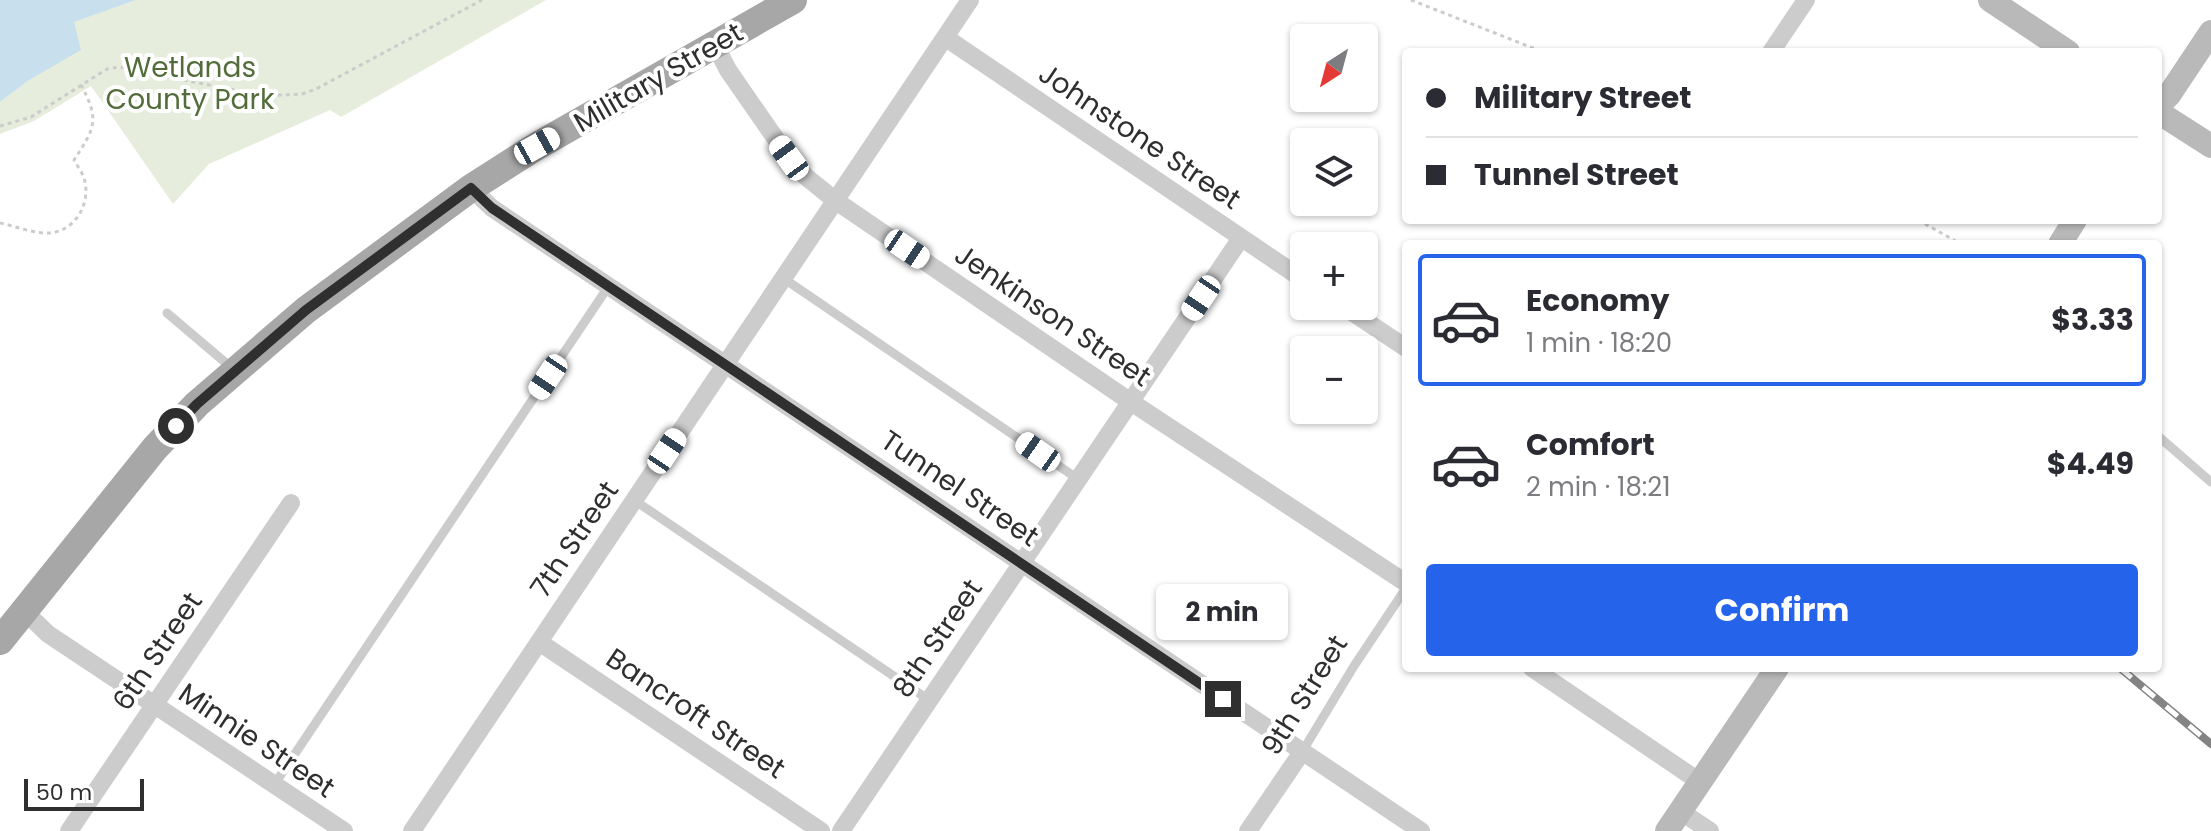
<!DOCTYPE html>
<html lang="en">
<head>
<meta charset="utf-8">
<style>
  body { margin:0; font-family:Poppins,sans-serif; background:#f2f2f3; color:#2b2b33; height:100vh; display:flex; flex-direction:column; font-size:30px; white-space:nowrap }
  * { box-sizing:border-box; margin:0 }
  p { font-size:26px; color:#7c7c81 }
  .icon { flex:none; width:44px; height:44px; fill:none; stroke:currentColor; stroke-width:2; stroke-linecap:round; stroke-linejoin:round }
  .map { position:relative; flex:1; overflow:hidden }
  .panel { position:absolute; left:1402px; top:240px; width:760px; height:432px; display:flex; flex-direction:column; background:#fff; border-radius:8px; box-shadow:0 2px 6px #0004 }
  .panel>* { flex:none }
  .guide { position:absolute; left:1402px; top:48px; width:760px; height:176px; border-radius:8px; box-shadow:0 2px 6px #0004; display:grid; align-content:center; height:176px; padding:0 24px; background:#fff }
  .needle { width:52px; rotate:216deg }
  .fabs { position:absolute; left:1290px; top:24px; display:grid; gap:16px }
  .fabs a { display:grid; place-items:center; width:88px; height:88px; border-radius:8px; background:#fff; box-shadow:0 2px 6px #0004; font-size:40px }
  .scale { position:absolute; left:24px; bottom:20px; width:120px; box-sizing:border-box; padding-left:8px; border:4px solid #2f2f2f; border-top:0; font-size:22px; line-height:28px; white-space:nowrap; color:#2f2f2f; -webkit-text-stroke:6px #fff; paint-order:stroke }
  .end { position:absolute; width:36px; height:36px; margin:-18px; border:10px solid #2f2f2f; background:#fff; box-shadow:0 0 0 4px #fff }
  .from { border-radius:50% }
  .bubble { position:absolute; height:56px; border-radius:8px; background:#fff; box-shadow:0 2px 6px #0004; font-size:26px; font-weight:700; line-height:56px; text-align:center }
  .car { position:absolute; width:24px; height:48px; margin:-24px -12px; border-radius:10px; box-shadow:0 0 6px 2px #0007; background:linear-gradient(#fff 24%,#345 0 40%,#fff 0 76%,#345 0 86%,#fff 0) }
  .guide b { display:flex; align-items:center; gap:28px; height:76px; font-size:30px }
  .guide b+b { border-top:2px solid #e1e1e2 }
  .guide i { width:20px; height:20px; background:#2b2b33 }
  ul { padding:14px 0 0; list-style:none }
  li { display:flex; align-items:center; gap:24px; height:132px; margin:0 16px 12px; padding:0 8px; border:4px solid transparent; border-radius:8px }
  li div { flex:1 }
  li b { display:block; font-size:30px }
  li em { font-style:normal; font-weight:700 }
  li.current { border-color:#2563eb }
  li>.icon { width:72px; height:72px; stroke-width:1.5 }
  .primary-button { display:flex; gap:16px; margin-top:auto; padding:16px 24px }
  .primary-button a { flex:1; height:92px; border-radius:8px; background:#2563eb; color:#fff; font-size:32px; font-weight:700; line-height:92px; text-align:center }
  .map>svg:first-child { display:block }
  .green { fill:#e6eddc }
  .water { fill:#c8e0ee }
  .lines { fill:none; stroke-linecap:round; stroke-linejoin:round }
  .path { stroke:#ccc; stroke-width:3; stroke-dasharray:4 4; stroke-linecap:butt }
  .lane { stroke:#ccc; stroke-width:9 }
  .street { stroke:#ccc; stroke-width:18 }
  .secondary { stroke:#b9b9b9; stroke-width:24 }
  .primary { stroke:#a7a7a7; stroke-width:28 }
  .rail-casing { stroke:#848484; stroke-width:8 }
  .rail { stroke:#fff; stroke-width:5; stroke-dasharray:15; stroke-linecap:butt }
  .route { stroke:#2f2f2f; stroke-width:10 }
  .labels { text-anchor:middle; stroke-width:8; stroke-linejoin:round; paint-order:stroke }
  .park-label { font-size:28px; fill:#536d3a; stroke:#fff }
  .street-label { font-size:28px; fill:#2f2f2f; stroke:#fff }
</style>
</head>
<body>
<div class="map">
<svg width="2211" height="831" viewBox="0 0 2211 831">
  <rect width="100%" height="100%" fill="#fff"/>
  <path class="green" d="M136 0H546L341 117 330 110 209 164 173 204 91 86 34 121 0 134V102L29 80 73 22Z"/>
  <path class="water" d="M0 0H136L74 22 81 50 29 80 0 102Z"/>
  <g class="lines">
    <path class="path" d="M1411 0 1543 52
      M0 126 31 117 107 69 119 67 264 96 302 94 316 89 482 0
      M1918 220 1961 244
      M0 223C15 226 34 234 50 233 74 231 90 206 85 182 84 175 78 167 74 160 95 128 100 120 81 85"/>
    <path class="lane" d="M783 278 1078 479
      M167 313 233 369
      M2158 436 2211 482
      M634 500 929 700
      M1302 752 1354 666 1406 588
      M274 785 608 287"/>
    <path class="street" d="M946 38 1304 280
      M715 45 728 70 789 158 805 176 836 201 1131 402 1406 583
      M1771 52 1806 0
      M471 188 492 208 1421 831
      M1343 306 1406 348
      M23 610 48 634 344 831
      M539 642 821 831
      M1532 668 1700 782
      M1680 811 1710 831
      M69 831 291 503
      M412 831 970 0
      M841 831 1241 238
      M1248 831 1302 752"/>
    <path class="secondary" d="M1990 0 2068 52
      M2158 106 2169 95 2211 32
      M2158 112 2211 146
      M2060 244 2075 220
      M1667 831 1777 668"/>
    <path class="primary" d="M0 641 155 448 197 404 306 310 471 188 537 146 793 0"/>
    <defs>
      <path id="rail" d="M2120 668 2211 744"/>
    </defs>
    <use href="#rail" class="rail-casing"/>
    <use href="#rail" class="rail"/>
  </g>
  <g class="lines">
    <path class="route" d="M176 426 197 404 306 310 471 188 492 208 1223 699"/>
  </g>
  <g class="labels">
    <g class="park-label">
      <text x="190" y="77">Wetlands<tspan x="190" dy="32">County Park</tspan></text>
    </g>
    <g class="street-label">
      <text transform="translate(658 77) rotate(-30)" y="10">Military Street</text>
      <text transform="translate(1140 136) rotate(34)" y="10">Johnstone Street</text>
      <text transform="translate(1053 315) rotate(34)" y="10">Jenkinson Street</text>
      <text transform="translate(960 488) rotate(34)" y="10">Tunnel Street</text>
      <text transform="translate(574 539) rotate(-56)" y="10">7th Street</text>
      <text transform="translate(937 638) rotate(-56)" y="10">8th Street</text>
      <text transform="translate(157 651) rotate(-56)" y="10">6th Street</text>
      <text transform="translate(1304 695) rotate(-58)" y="10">9th Street</text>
      <text transform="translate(696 713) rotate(34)" y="10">Bancroft Street</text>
      <text transform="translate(257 740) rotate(34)" y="10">Minnie Street</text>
    </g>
  </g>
</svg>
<div class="fabs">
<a><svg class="needle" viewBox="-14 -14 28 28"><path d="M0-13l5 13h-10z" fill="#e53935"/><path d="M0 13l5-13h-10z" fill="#7c7c81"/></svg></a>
<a><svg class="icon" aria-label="layers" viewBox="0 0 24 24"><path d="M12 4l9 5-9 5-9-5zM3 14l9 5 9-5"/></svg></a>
<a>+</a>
<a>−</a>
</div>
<div class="scale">50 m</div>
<i class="end from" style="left:176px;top:426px"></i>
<i class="end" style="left:1223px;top:699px"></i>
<div class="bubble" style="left:1156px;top:584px;width:132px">2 min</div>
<i class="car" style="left:537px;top:146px;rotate:61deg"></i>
<i class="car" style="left:789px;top:158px;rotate:324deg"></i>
<i class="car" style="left:907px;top:249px;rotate:124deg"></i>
<i class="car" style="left:1201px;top:298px;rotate:214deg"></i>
<i class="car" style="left:548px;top:377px;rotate:214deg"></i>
<i class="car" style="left:667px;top:451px;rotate:34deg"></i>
<i class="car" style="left:1038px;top:452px;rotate:305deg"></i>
<div class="guide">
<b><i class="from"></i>Military Street</b>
<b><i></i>Tunnel Street</b>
</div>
<section class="panel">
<ul>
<li class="current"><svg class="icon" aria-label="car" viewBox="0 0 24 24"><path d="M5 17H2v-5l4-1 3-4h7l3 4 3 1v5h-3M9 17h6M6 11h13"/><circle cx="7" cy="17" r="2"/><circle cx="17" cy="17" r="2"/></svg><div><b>Economy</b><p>1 min · 18:20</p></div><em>$3.33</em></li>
<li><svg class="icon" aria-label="car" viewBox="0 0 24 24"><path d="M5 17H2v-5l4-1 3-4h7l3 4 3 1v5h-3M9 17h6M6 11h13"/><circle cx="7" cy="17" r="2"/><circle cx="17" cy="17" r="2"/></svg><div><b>Comfort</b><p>2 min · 18:21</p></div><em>$4.49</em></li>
</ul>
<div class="primary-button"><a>Confirm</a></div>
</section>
</div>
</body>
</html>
